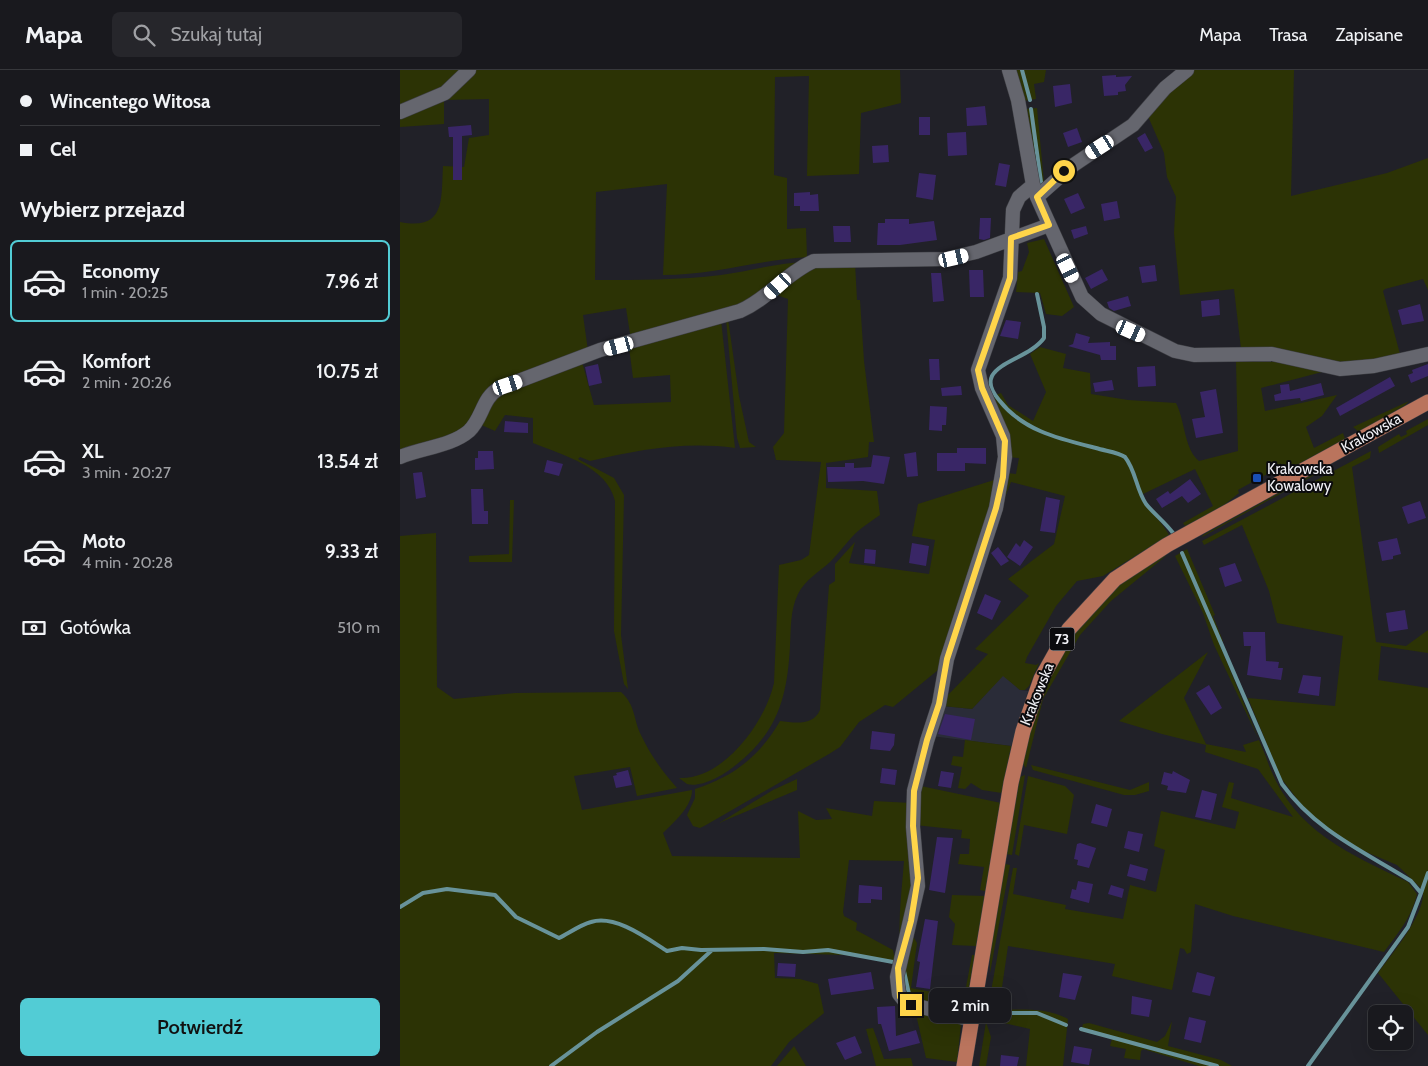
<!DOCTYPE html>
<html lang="pl">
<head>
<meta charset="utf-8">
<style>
  body { margin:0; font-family:Cabin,sans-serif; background:#26262b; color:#f1f3f6; height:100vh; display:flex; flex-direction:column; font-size:19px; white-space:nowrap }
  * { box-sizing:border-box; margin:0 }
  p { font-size:16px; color:#9fa0a4 }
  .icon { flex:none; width:28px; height:28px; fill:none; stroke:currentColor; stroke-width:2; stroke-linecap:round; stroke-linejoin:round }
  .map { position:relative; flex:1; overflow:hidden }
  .drawer { display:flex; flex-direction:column; background:#19191e; width:400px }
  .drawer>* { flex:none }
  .hud { display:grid; align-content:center; height:110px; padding:0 20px; background:#19191e }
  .buttons { position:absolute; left:968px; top:935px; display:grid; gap:10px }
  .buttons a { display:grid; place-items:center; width:45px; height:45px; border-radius:8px; background:#19191e; box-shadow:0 5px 20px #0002,0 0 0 1px #37383c; font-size:25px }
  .end { position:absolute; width:22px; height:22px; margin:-11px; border:6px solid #ffd54a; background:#111; box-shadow:0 0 0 2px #111 }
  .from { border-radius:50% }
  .bubble { position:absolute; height:35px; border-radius:8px; background:#19191e; box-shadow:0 5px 20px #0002,0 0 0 1px #37383c; font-size:16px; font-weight:600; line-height:35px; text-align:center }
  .car { position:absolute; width:15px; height:30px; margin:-15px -8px; border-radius:6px; box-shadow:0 0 4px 1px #0007; background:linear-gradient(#fff 24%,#345 0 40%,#fff 0 76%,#345 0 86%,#fff 0) }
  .hud b { display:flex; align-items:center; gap:18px; height:48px; font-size:19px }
  .hud b+b { border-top:1px solid #37383c }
  .hud i { width:12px; height:12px; background:#f1f3f6 }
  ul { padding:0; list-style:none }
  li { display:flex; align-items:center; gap:15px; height:82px; margin:0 10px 8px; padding:0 10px; border:2px solid transparent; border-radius:8px }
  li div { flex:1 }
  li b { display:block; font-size:19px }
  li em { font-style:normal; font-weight:600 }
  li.current { border-color:#52ccd5 }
  li>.icon { width:45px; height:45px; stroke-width:1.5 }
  h2 { padding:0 20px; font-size:22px; line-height:60px }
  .pay { display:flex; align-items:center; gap:12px; height:55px; padding:0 20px; font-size:19px }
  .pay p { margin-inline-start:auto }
  .primary-button { display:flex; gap:10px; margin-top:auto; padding:10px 20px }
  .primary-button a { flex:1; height:58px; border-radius:8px; background:#52ccd5; color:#111; font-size:20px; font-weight:600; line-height:58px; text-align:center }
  header { display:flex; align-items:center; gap:30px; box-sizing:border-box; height:70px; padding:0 25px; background:#19191e; border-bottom:1px solid #37383c }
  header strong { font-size:24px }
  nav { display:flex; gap:28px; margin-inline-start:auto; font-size:18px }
  .search { width:350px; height:45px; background:#26262b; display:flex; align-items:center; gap:12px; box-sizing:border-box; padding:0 18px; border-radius:8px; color:#9fa0a4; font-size:19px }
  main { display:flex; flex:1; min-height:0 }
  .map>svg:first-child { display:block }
  .built { fill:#2a2c38 }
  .green { fill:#2c3305 }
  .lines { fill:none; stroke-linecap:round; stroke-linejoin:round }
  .stream { stroke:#68939a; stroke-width:4 }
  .building { fill:#392666 }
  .street-casing { stroke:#3d3e43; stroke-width:15 }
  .primary-casing { stroke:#3d3e43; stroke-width:16 }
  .street { stroke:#65666e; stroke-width:14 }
  .primary { stroke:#ba745d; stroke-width:15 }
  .route { stroke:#ffd54a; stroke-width:6 }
  .transit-dot { fill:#1a4fb4; stroke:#0b0b0e; stroke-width:2 }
  .labels { text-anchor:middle; stroke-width:4; stroke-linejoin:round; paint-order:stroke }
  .shield { fill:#0b0b0e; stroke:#acacb0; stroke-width:1 }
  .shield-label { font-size:14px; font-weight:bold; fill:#f1f1f6 }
  .street-label { font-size:15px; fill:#f1f1f6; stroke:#0b0b0e }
  .poi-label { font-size:15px; fill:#f1f1f6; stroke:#0b0b0e; text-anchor:start }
</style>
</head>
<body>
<header>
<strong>Mapa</strong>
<div class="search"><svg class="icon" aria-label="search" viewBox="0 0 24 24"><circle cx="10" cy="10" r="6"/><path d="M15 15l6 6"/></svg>Szukaj tutaj</div>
<nav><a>Mapa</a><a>Trasa</a><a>Zapisane</a></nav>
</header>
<main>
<section class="drawer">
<div class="hud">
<b><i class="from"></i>Wincentego Witosa</b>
<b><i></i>Cel</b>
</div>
<h2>Wybierz przejazd</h2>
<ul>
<li class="current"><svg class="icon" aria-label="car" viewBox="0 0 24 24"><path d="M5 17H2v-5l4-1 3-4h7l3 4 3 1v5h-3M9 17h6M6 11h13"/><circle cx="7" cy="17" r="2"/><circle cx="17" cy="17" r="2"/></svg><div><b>Economy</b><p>1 min · 20:25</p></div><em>7.96 zł</em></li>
<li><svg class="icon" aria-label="car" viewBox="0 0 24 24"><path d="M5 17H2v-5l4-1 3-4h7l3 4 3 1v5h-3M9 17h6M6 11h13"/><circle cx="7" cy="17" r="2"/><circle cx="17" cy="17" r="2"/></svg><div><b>Komfort</b><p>2 min · 20:26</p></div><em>10.75 zł</em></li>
<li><svg class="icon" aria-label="car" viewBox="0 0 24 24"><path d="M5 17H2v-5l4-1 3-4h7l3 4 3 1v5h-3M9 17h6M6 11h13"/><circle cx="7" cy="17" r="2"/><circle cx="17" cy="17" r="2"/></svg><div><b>XL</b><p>3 min · 20:27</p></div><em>13.54 zł</em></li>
<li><svg class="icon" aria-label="car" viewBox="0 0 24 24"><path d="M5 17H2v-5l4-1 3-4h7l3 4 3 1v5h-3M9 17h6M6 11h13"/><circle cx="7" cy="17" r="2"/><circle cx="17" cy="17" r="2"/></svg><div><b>Moto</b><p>4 min · 20:28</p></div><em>9.33 zł</em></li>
</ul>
<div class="pay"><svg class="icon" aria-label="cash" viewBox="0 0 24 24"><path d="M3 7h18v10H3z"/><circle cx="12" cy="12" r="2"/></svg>Gotówka<p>510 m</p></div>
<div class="primary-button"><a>Potwierdź</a></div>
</section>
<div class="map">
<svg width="1028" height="996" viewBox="0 0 1028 996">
  <rect width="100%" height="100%" fill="#212128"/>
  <path class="built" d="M603 605 620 620 628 621 611 676 531 666 543 636 572 639Z"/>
  <path class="green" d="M0 0H63L42 19 0 37Z
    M74 0H500L501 33 461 43 459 104 407 106 409 6 375 7 374 105 387 108V159L406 158 407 187C358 190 313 205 263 205L267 114 196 122 195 210C238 210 279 210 321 205 350 201 376 193 405 192L358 230 231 270 226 238 183 245 188 281 82 332 61 362 0 383V152C46 161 41 129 43 96L64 97 69 68 89 65V29L44 30V54L0 57V46Z
    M615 0H646L644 12 634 14 636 29 623 31Z
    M792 0H894L891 126 987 103 1028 88V220L1023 209 985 219 983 221 1000 284 970 291 945 294 923 291 894 282 841 279 834 219 780 225 774 163 776 127 767 107 764 83 747 44Z
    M637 38 644 112H638L625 39Z
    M644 169 674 237 662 246 646 244 640 223 616 222 618 202 622 201 629 182 627 173Z
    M455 193 457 230H460L464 291 474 372H469L468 387 426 393V418L477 421 480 445C473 450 465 455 458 461 448 470 440 482 430 492 419 502 405 510 398 524 390 540 391 559 390 576 387 630 377 664 332 698 322 706 300 718 287 714L279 708C323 710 365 653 374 613L379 495 401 490 409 485 421 392 376 390 373 377 384 363 388 229 374 224 409 196Z
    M326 249H328L339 326 349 372 356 377 340 378 337 368Z
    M321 250 335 378C285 371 238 380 190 391L180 387 178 389 214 408 224 425 221 565 228 619 224 614 214 561 215 431C207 396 162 385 133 373V348L105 345 95 361 79 354 93 326 182 292 194 335 271 332 270 305 233 308 229 277Z
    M640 277 666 284 663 298 690 303 691 324 728 330 776 333C785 350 784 379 799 391L838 381 836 291 885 292 922 302 861 318 865 341 937 325 922 346 906 357 914 378 943 363 945 369 899 394 872 405 869 403 860 408 857 405 852 408 854 411 838 420 839 423 818 440 785 456 783 453 813 436 795 399 741 425C747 440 761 450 769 465L703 506 677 511 656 536 627 587 625 593 636 595 639 593 629 616 625 620H620L603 606 572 639 543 636 546 627 588 584 575 579 629 526 608 509 654 474 665 426 611 412 600 441 607 403 616 404 619 388 609 387 592 326 601 323 608 335 633 351 646 322 630 284Z
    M1009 331 1004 336 959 362 953 357Z
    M1028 349V355L979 383 978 377 999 364 1001 367 1007 364 1006 361Z
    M971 381 970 388 952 397 976 572 1006 576 1028 560V583L981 576 978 610 1028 618V965L978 903C992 884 1026 844 1023 820L997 795 964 781 928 760 905 739 881 708 848 628 935 636 943 566 877 553 869 521 842 455 806 474 804 475 802 471Z
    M926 397 927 398 802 467 803 465Z
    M594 410 599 413 538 600 493 637 485 635 459 652 440 677 429 684 306 755 300 758 293 756 287 745 295 728V719C333 707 360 686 380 651 395 653 413 656 420 640L429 515 435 511V494L455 472 449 493 529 504 535 470 512 466 518 434Z
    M110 430H114L112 492H69V486L109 484Z
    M36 463 37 617 54 629 115 623 221 622C236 635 233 650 242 667 251 686 263 702 277 718L237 726 230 697 174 706 182 740 292 720C292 737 274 752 263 763L272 786 400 788 398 741 416 750 432 749 426 738 472 746 474 731 511 733 516 810 500 875C498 847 502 819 504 791L449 790 443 842 444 846 457 853 456 860 493 880 496 896 492 892 445 885 374 883 375 908 400 909 418 914 424 943 389 972 371 996H0V466Z
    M787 479 815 545 813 546 823 571 819 573 866 687C889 758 945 782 1008 812L1017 824C1012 847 998 863 984 882L833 846 795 834 791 882 787 884 784 879 780 878 772 920 712 906 715 894 608 876 601 924 611 926 604 932 589 933 613 798H617L613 824 666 835 665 839 723 849 730 815 756 822 765 780 754 776 761 741 835 759 839 742 822 737 829 712 834 713 831 728 893 747 858 699 805 682 806 675 762 664 719 651 808 582 784 628 806 674 846 682 843 675 859 670 814 575 803 543 775 486Z
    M767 485 711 531 680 565 643 629 626 698 623 694C636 610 687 521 767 485Z
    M565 670 611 676 602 723 582 720 571 713 565 719 558 718 562 697 551 695 553 686 563 687Z
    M631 695 730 720 749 712V721L735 725H724L633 700Z
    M625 705 612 785 606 784 620 707Z
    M628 706 665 716 674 725 667 764 624 755 619 786 615 784Z
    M397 709V720L319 753 373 720Z
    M521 716 601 733 585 821 580 820 584 797 558 794 560 784H569L570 769 561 768 562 760 515 755Z
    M605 794 610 795 590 903V882Z
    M552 825 585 826 576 876 552 875 555 854 549 847Z
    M511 863 517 873 511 918 564 928 572 885H575L564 943 513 934 501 919Z
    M515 940 561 954 557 992 526 988Z
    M588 940C613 940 646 936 668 949L663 996H626L630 959 591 950Z
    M772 951 768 976 821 990 832 996H799L743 979 741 981 740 990 724 988 726 979 710 976 712 969 681 961 683 954 689 953 757 972 765 966Z
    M586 952 591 967 586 996H579Z
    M473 958 484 989 511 988 513 996H476L466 959Z
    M394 976 406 996H377Z"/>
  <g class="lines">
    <path class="stream" d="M622 0 630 30
      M631 39 641 112
      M637 224 644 257V268C631 286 600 291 592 306 588 314 593 323 599 330 623 361 660 369 696 378 705 381 718 382 725 387 736 401 736 419 746 434 754 444 765 452 773 463
      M782 483 882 714C916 761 963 781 1011 811L1021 823 1008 857 908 996
      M1021 823 1028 803
      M0 837 23 823 47 819 95 825 116 847 159 868C169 863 180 855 191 852 215 844 248 869 267 881L282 878 301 880 364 879 403 882 428 880 493 892
      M504 901 509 924 521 931
      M591 943H637L666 955
      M681 959 817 996
      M151 996 197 962 278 911 311 881"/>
  </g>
  <path class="building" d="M716 5V7L732 6 725 15 726 21 718 22V25L704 26 702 6Z
    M670 14 672 33 655 37 653 16Z
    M585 36 587 55 567 56 566 38Z
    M519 47H530V65H519Z
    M71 55 72 65 62 66V110H53V67H49L48 57Z
    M677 58 682 72 668 77 663 63Z
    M566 62 567 85 548 86 547 63Z
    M745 63 753 78 745 82 737 68Z
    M488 75 489 92 473 93 472 76Z
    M599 93 610 95 606 117 595 115Z
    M519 103 536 105 533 130 516 127Z
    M410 122V125L418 124 419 141H400V136H394V123Z
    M678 123 685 138 671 144 664 129Z
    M717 131 720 148 704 151 701 134Z
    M580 148H591L590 168 584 170 579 169Z
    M485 149H509V154L534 151 537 170 500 175H477L478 153H485Z
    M433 156H450L451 172H434Z
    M686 156 688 164 674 169 671 160Z
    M755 195 757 211 742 213 739 197Z
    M702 199 708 210 691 219 685 208Z
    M569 200H583L584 227H570Z
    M531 203H541L544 231 533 232Z
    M728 226 731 236 714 241 709 238 707 232Z
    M819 229 820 245 802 247 801 231Z
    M1020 234 1024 251 1002 255 998 240Z
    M606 250 621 252 618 269 600 266Z
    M676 263 690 267 688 273 710 272V276H716V290H701L700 285 668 276 673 274Z
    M529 289H539L540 310H530Z
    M198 294 202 313 189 316 185 297Z
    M1028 294V306L1011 313 1008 305 1013 303 1012 300Z
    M755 296 756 316 738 317 737 297Z
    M990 307 995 316 940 346 936 338Z
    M712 310 714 320 695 322 693 313Z
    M921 313 924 325 901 331 900 328 875 331 874 325 881 323 880 315 889 314 890 321Z
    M561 316 562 325 542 326 541 318Z
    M816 319 823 363 796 368 792 349 805 347 800 322Z
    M530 336 547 337 546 355H542V361L529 360Z
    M105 351 128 353V363L104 362Z
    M557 378H586V394L565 393V401H537V383H557Z
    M78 381H93L94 399 75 400V388H78Z
    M516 382 518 406 507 407 504 384Z
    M473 385 490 387 484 414 463 411 428 412 427 397H445V393H454V398L471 397Z
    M147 390 163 394 159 406 144 402Z
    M22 402 26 427 16 429 13 403Z
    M790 409 801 424 788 433 782 426 762 438 756 429 768 421 770 424Z
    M71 419H83L84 441H88V454H72Z
    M646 427 660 430 655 463 640 461Z
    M1020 431 1026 448 1008 454 1002 437Z
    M997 468 1001 484 993 486V489L982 491 978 472Z
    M624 470 633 477 620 496 607 487 616 473 620 477Z
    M512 473 529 476 526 496 509 493Z
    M598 477 609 491 601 496 591 483Z
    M465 479 476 480 475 494 464 493Z
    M835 493 842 511 825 517 819 498Z
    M585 524 601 531 592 550 577 543Z
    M1005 540 1008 559 989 562 986 543Z
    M843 562H865L866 591 879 592 878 598H883L881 610 847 605 851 576H844Z
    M903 605 921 607 919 626 898 623Z
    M809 615 822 638 811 645 796 623Z
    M545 644 575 649 571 670 538 664Z
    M472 661 495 664 494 675 490 681 470 679Z
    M482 698 497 700 495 715 480 713Z
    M228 700 232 715 216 718 213 706 217 705 216 703Z
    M541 701 554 703 551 718 538 716Z
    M773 701 790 710 786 723 767 720 768 716 761 714 764 702 772 704Z
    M802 720 817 724 811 750 795 747Z
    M696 734 712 739 707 757 691 753Z
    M728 761 743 764 739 782 724 778Z
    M537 767 553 768 545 823 529 820Z
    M680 773 696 778 689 798 677 795 678 790 674 789 677 774Z
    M730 794 748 799 745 811 727 806Z
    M678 811 693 814 689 833 670 828 672 819 676 820Z
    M459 815 482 817V830L471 829V833H458Z
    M711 815 724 819 722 828 708 824Z
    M525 849 538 851 530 919 516 917 520 892 517 891Z
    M378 893 396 894 395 907 377 906Z
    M471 902 474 919 431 925 428 909Z
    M797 902 815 907 810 926 792 922Z
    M663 903 682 906 675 930 659 927Z
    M732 926 752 930 749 947 731 944Z
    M495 936 496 966 516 960 520 973 489 981 481 954H478L477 937Z
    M789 947 806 951 801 973 784 969Z
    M455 966 462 983 445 990 436 973Z
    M674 976 692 979 689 995 671 992Z
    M601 985 619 987 617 996H600Z"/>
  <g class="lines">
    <defs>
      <path id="street" d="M609 0 618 30 633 115 637 127 682 227 701 244 775 281 794 285 872 284 940 299 974 296 1028 284
        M0 42 45 23 69 0
        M637 127 672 96 733 55 765 18 787 0
        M0 387C21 378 52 376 69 361 83 348 82 327 100 318L200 280 340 241C368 229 386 203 414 191L546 189 576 182 649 155
        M572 950 506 933 499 924 497 907 518 816 513 757 514 721 527 671 539 634 547 589 596 438 605 387 603 366 582 318 578 300 610 208 613 140 619 127 633 115"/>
      <path id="primary" d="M564 996 611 713 623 661 641 609 669 559 715 509 767 475 1028 332"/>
    </defs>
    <use href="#street" class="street-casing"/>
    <use href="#primary" class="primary-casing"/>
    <use href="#street" class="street"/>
    <use href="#primary" class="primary"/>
  </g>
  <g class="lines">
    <path class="route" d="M511 935 500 927 498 898 511 851 518 808 513 756 514 721 527 670 539 634 547 589 596 438 603 407 605 371 582 318 578 300 610 208 611 168 649 155 637 127 664 101"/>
  </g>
  <rect class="transit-dot" x="852" y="403" width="10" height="10" rx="2.5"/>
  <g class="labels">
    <rect class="shield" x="649.5" y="557.5" width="25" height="23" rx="4"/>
    <g class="shield-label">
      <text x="662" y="574">73</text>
    </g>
    <g class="street-label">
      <text transform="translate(971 363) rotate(-29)" y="5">Krakowska</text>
      <text transform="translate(637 624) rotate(-68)" y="5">Krakowska</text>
    </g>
    <g class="poi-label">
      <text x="867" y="404">Krakowska<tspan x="867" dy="17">Kowalowy</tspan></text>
    </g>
  </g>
</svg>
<div class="buttons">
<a><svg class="icon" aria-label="locate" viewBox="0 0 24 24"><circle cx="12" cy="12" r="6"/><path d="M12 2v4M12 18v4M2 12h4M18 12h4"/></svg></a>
</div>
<i class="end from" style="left:664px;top:101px"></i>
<i class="end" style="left:511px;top:935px"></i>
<div class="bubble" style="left:529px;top:918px;width:82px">2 min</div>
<i class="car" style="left:700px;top:77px;rotate:238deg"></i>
<i class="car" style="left:554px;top:188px;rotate:77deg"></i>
<i class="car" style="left:668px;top:198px;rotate:154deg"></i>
<i class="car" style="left:378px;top:216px;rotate:228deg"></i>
<i class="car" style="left:731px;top:261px;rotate:114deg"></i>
<i class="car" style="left:219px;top:276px;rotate:255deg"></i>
<i class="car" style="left:108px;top:315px;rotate:72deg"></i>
</div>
</main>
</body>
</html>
